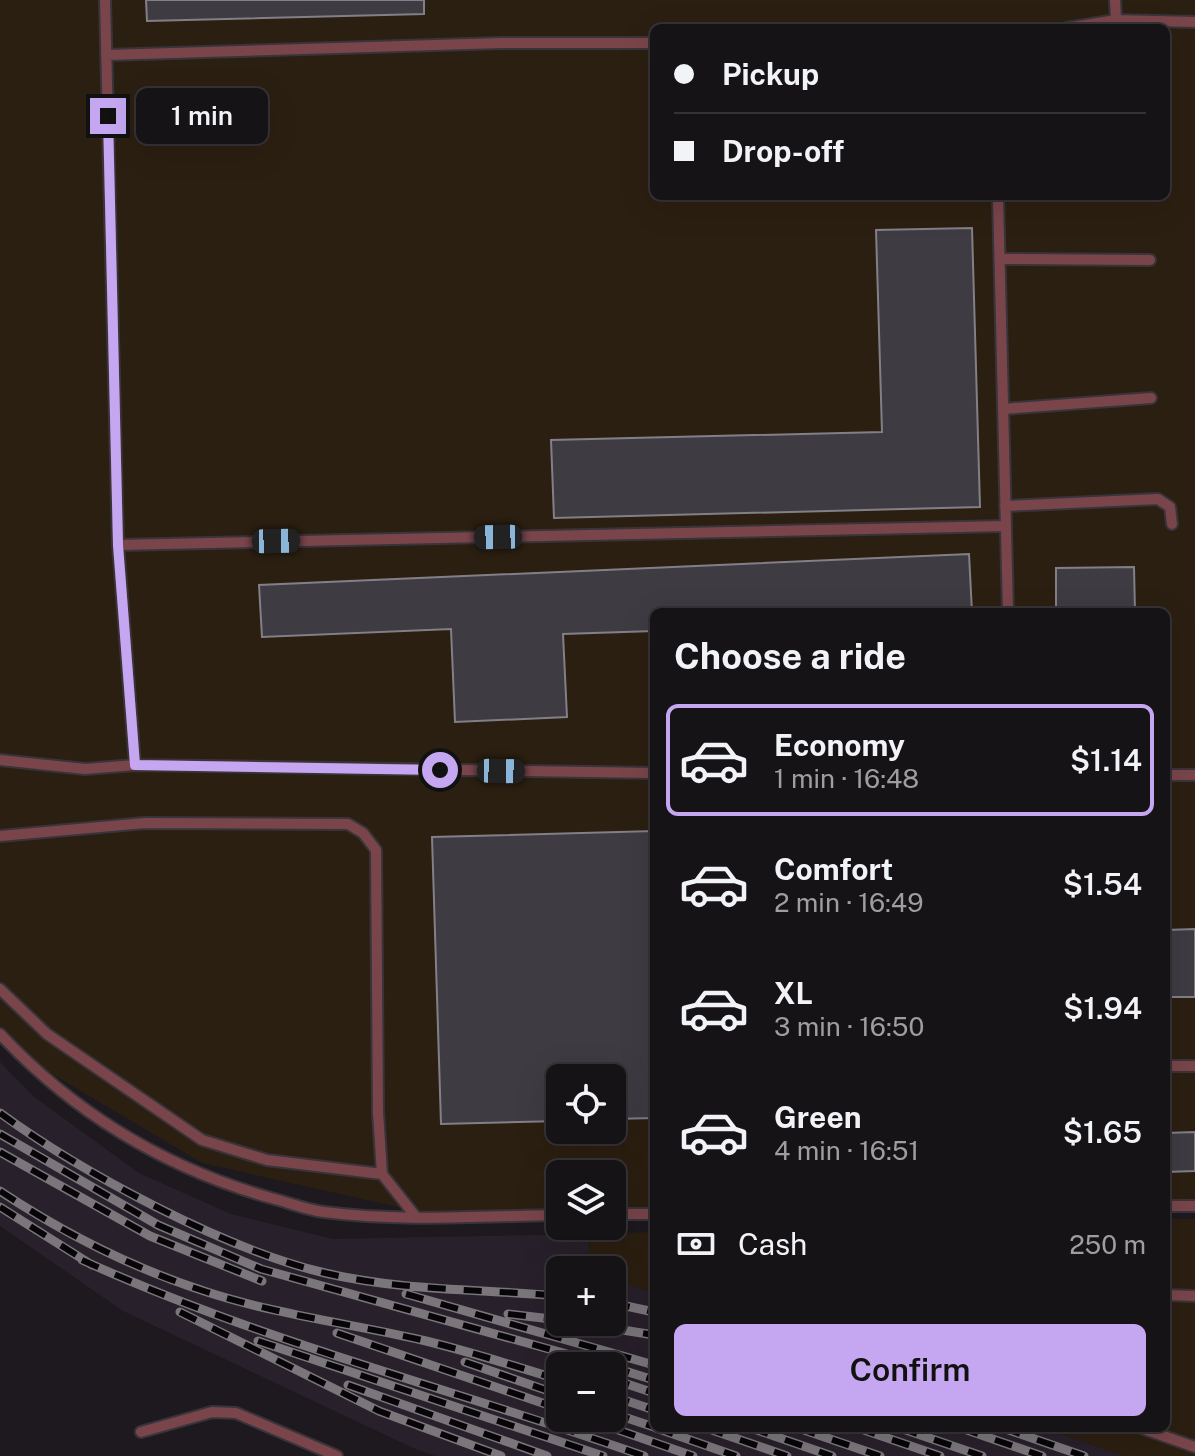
<!DOCTYPE html>
<html lang="en">
<head>
<meta charset="utf-8">
<style>
  body { margin:0; font-family:"Public Sans",sans-serif; background:#1f1c20; color:#f1f3f6; height:100vh; display:flex; flex-direction:column; font-size:30px; white-space:nowrap }
  * { box-sizing:border-box; margin:0 }
  p { font-size:26px; color:#9e9ea1 }
  .icon { flex:none; width:44px; height:44px; fill:none; stroke:currentColor; stroke-width:2; stroke-linecap:round; stroke-linejoin:round }
  .map { position:relative; flex:1; overflow:hidden }
  .details { position:absolute; left:650px; top:608px; width:520px; height:824px; display:flex; flex-direction:column; background:#161317; border-radius:12px; box-shadow:0 8px 32px #0002,0 0 0 2px #353236 }
  .details>* { flex:none }
  .hud { position:absolute; left:650px; top:24px; width:520px; height:176px; border-radius:12px; box-shadow:0 8px 32px #0002,0 0 0 2px #353236; display:grid; align-content:center; height:176px; padding:0 24px; background:#161317 }
  .buttons { position:absolute; left:546px; top:1064px; display:grid; gap:16px }
  .buttons a { display:grid; place-items:center; width:80px; height:80px; border-radius:12px; background:#161317; box-shadow:0 8px 32px #0002,0 0 0 2px #353236; font-size:40px }
  .end { position:absolute; width:36px; height:36px; margin:-18px; border:10px solid #c5a6f0; background:#111; box-shadow:0 0 0 4px #111 }
  .from { border-radius:50% }
  .bubble { position:absolute; height:56px; border-radius:12px; background:#161317; box-shadow:0 8px 32px #0002,0 0 0 2px #353236; font-size:26px; font-weight:600; line-height:56px; text-align:center }
  .car { position:absolute; width:24px; height:48px; margin:-24px -12px; border-radius:10px; box-shadow:0 0 6px 2px #0007; background:linear-gradient(#222 24%,#8ab4d8 0 40%,#222 0 76%,#8ab4d8 0 86%,#222 0) }
  .hud b { display:flex; align-items:center; gap:28px; height:76px; font-size:30px }
  .hud b+b { border-top:2px solid #353236 }
  .hud i { width:20px; height:20px; background:#f1f3f6 }
  ul { padding:0; list-style:none }
  li { display:flex; align-items:center; gap:24px; height:112px; margin:0 16px 12px; padding:0 8px; border:4px solid transparent; border-radius:12px }
  li div { flex:1 }
  li b { display:block; font-size:30px }
  li em { font-style:normal; font-weight:600 }
  li.current { border-color:#c5a6f0 }
  li>.icon { width:72px; height:72px; stroke-width:1.5 }
  h2 { padding:0 24px; font-size:36px; line-height:96px }
  .pay { display:flex; align-items:center; gap:20px; height:88px; padding:0 24px; font-size:30px }
  .pay p { margin-inline-start:auto }
  .button { display:flex; gap:16px; margin-top:auto; padding:16px 24px }
  .button a { flex:1; height:92px; border-radius:12px; background:#c5a6f0; color:#111; font-size:32px; font-weight:600; line-height:92px; text-align:center }
  .map>svg:first-child { display:block }
  .built { fill:#28202b; fill-rule:evenodd }
  .industrial { fill:#2b1f11; fill-rule:evenodd }
  .building { fill:#3f3b43; stroke:#837f87; stroke-width:2 }
  .lines { fill:none; stroke-linecap:round; stroke-linejoin:round }
  .service-casing { stroke:#38343a; stroke-width:14 }
  .service { stroke:#79454b; stroke-width:10 }
  .rail-casing { stroke:#7a767b; stroke-width:9 }
  .rail { stroke:#070507; stroke-width:6; stroke-dasharray:18; stroke-linecap:butt }
  .route { stroke:#c5a6f0; stroke-width:10 }
</style>
</head>
<body>
<div class="map">
<svg width="1195" height="1456" viewBox="0 0 1195 1456">
  <rect width="100%" height="100%" fill="#1d191f"/>
  <path class="built" d="M0 1062 33 1096 139 1173 231 1214 333 1239 589 1234 587 1270H560V1322H612V1279L654 1293V1428H1044L1125 1456H435L413 1448 123 1311 0 1226ZM560 1366H612V1418H560Z"/>
  <path class="industrial" d="M0 0H1195V1199H1166V612H654V1209L612 1210V1174H560V1211L425 1213 202 1163 32 1062 0 1027ZM654 28H1166V196H654ZM560 1078H612V1130H560Z
    M1166 1219H1195V1456H1125L1044 1428H1166Z
    M654 1232V1293L612 1279V1270H587L589 1234Z"/>
  <path class="building" d="M146 0H424V14L147 21Z
    M972 228 980 507 554 518 551 440 882 432 876 230Z
    M969 554 972 612H654V631L563 634 567 717 455 722 451 629 262 637 259 585Z
    M1134 567 1135 612H1056V568Z
    M654 831V1118L612 1119V1078H560V1121L441 1124 432 837Z
    M1195 929V997H1166V930Z
    M1195 1132V1171L1166 1172V1133Z"/>
  <g class="lines">
    <defs>
      <path id="service" d="M1115 0 1116 20
        M1067 28 1116 20 1195 22
        M106 55 501 43H654
        M998 196 1008 612
        M1000 259 1150 260
        M1003 409 1151 398
        M1005 506 1158 499 1170 507 1172 524
        M118 545 1006 526
        M0 760 85 769 135 765 118 545 105 0
        M135 765 654 773
        M1166 775H1195
        M0 836 145 823 348 824 363 833 376 850 378 1112 382 1174
        M0 989 47 1034 202 1140 267 1160 382 1174 416 1217
        M0 1034C75 1114 165 1168 271 1198 288 1202 306 1210 324 1212 401 1222 482 1216 560 1215
        M1166 1066H1195
        M1166 1206H1195
        M612 1214H654
        M1166 1295 1195 1296
        M1141 1428 1195 1447
        M141 1432 212 1412 236 1413 337 1456"/>
    </defs>
    <use href="#service" class="service-casing"/>
    <use href="#service" class="service"/>
    <defs>
      <path id="rail" d="M0 1113C82 1173 226 1250 325 1273 402 1291 482 1289 560 1296
        M0 1134 158 1225 261 1269 610 1366
        M0 1152 150 1236 262 1281
        M0 1191C65 1234 132 1268 207 1292 278 1315 353 1324 426 1341 471 1352 515 1366 560 1380
        M0 1207 92 1265
        M82 1260C262 1342 457 1390 644 1456
        M406 1294 654 1365
        M612 1303 654 1312
        M180 1312 379 1411 501 1456
        M508 1314 560 1320
        M572 1322 654 1335
        M337 1333 560 1409
        M258 1341 603 1456
        M465 1362 560 1395
        M612 1367 654 1380
        M612 1379 654 1393
        M348 1385 547 1456
        M612 1396 654 1410
        M612 1413 654 1427
        M584 1418 693 1456
        M656 1428 736 1456
        M706 1428 787 1456
        M751 1428 832 1456
        M798 1428 880 1456
        M858 1428 940 1456
        M900 1428 982 1456
        M961 1428 1042 1456
        M1003 1428 1084 1456"/>
    </defs>
    <use href="#rail" class="rail-casing"/>
    <use href="#rail" class="rail"/>
  </g>
  <g class="lines">
    <path class="route" d="M108 116 118 545 135 765 440 770"/>
  </g>
</svg>
<div class="buttons">
<a><svg class="icon" aria-label="locate" viewBox="0 0 24 24"><circle cx="12" cy="12" r="6"/><path d="M12 2v4M12 18v4M2 12h4M18 12h4"/></svg></a>
<a><svg class="icon" aria-label="layers" viewBox="0 0 24 24"><path d="M12 4l9 5-9 5-9-5zM3 14l9 5 9-5"/></svg></a>
<a>+</a>
<a>−</a>
</div>
<i class="end from" style="left:440px;top:770px"></i>
<i class="end" style="left:108px;top:116px"></i>
<div class="bubble" style="left:136px;top:88px;width:132px">1 min</div>
<i class="car" style="left:498px;top:537px;rotate:269deg"></i>
<i class="car" style="left:276px;top:541px;rotate:89deg"></i>
<i class="car" style="left:501px;top:771px;rotate:91deg"></i>
<div class="hud">
<b><i class="from"></i>Pickup</b>
<b><i></i>Drop-off</b>
</div>
<section class="details">
<h2>Choose a ride</h2>
<ul>
<li class="current"><svg class="icon" aria-label="car" viewBox="0 0 24 24"><path d="M5 17H2v-5l4-1 3-4h7l3 4 3 1v5h-3M9 17h6M6 11h13"/><circle cx="7" cy="17" r="2"/><circle cx="17" cy="17" r="2"/></svg><div><b>Economy</b><p>1 min · 16:48</p></div><em>$1.14</em></li>
<li><svg class="icon" aria-label="car" viewBox="0 0 24 24"><path d="M5 17H2v-5l4-1 3-4h7l3 4 3 1v5h-3M9 17h6M6 11h13"/><circle cx="7" cy="17" r="2"/><circle cx="17" cy="17" r="2"/></svg><div><b>Comfort</b><p>2 min · 16:49</p></div><em>$1.54</em></li>
<li><svg class="icon" aria-label="car" viewBox="0 0 24 24"><path d="M5 17H2v-5l4-1 3-4h7l3 4 3 1v5h-3M9 17h6M6 11h13"/><circle cx="7" cy="17" r="2"/><circle cx="17" cy="17" r="2"/></svg><div><b>XL</b><p>3 min · 16:50</p></div><em>$1.94</em></li>
<li><svg class="icon" aria-label="car" viewBox="0 0 24 24"><path d="M5 17H2v-5l4-1 3-4h7l3 4 3 1v5h-3M9 17h6M6 11h13"/><circle cx="7" cy="17" r="2"/><circle cx="17" cy="17" r="2"/></svg><div><b>Green</b><p>4 min · 16:51</p></div><em>$1.65</em></li>
</ul>
<div class="pay"><svg class="icon" aria-label="cash" viewBox="0 0 24 24"><path d="M3 7h18v10H3z"/><circle cx="12" cy="12" r="2"/></svg>Cash<p>250 m</p></div>
<div class="button"><a>Confirm</a></div>
</section>
</div>
</body>
</html>
